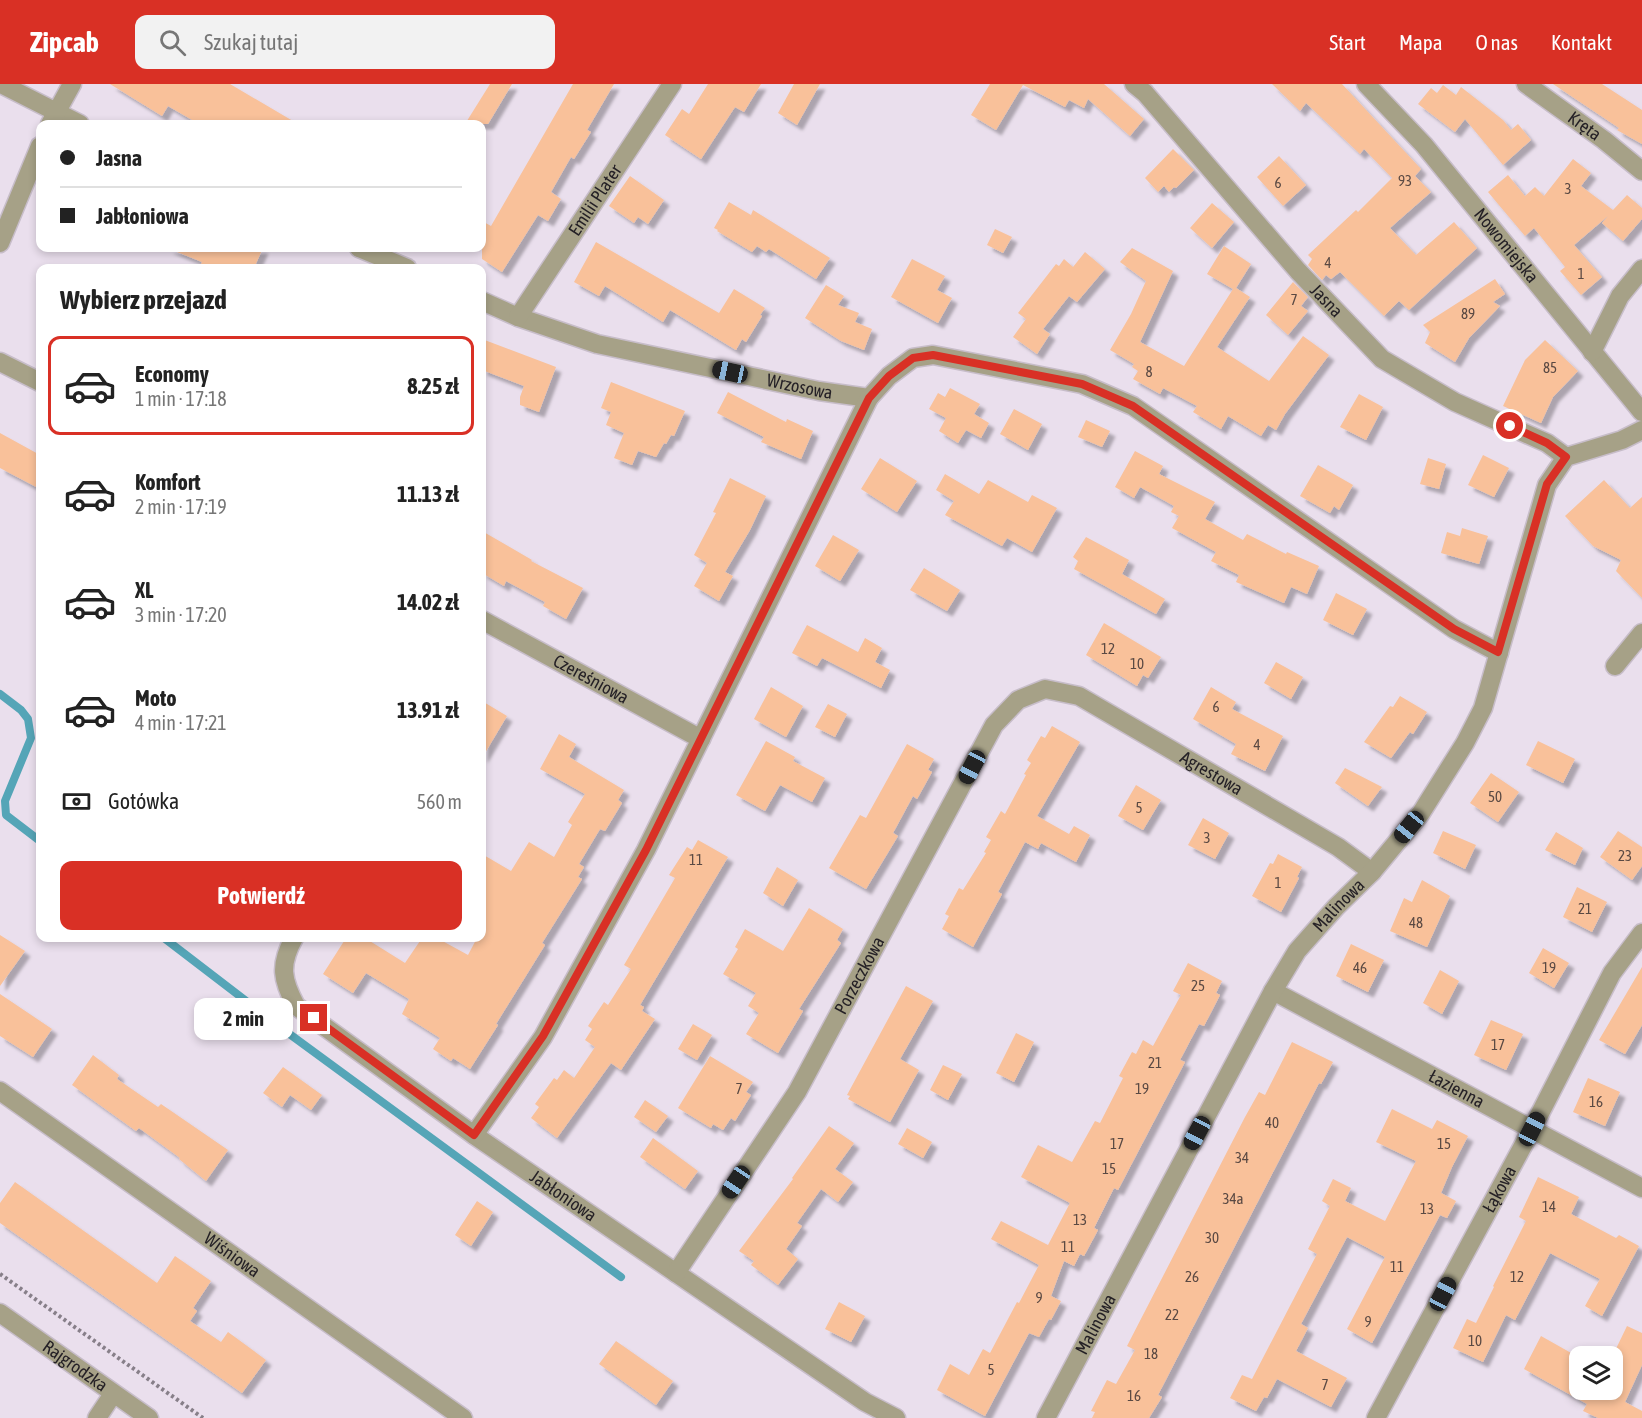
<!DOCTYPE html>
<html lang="pl">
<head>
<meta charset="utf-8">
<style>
  body { margin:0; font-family:"Asap Condensed",sans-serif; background:#f2f2f2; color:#222; height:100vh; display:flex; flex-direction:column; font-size:22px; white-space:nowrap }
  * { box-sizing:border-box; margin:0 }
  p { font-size:20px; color:#767676 }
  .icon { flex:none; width:33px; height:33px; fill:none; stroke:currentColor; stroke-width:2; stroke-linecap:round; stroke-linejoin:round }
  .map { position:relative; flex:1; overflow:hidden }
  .side { position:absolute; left:36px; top:180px; width:450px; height:678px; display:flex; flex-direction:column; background:#fff; border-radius:12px; box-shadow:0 3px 9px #0003 }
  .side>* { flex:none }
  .hud { position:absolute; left:36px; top:36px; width:450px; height:132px; border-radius:12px; box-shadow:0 3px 9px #0003; display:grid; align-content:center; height:132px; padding:0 24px; background:#fff }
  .controls { position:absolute; left:1569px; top:1262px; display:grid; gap:12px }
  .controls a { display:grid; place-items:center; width:54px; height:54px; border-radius:12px; background:#fff; box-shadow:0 3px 9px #0003; font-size:30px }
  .end { position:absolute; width:27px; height:27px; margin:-14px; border:8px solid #d93025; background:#fff; box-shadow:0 0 0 3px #fff }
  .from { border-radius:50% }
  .bubble { position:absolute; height:42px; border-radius:12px; background:#fff; box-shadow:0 3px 9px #0003; font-size:20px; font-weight:700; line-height:42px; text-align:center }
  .car { position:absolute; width:18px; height:36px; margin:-18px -9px; border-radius:8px; box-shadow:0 0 4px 2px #0007; background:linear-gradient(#222 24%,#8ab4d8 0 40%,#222 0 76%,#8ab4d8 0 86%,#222 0) }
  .hud b { display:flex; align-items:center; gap:21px; height:57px; font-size:22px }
  .hud b+b { border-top:2px solid #e0e0e0 }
  .hud i { width:15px; height:15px; background:#222 }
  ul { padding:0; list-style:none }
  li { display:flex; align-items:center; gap:18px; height:99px; margin:0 12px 9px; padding:0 12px; border:3px solid transparent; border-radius:12px }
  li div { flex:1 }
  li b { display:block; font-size:22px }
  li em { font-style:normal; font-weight:700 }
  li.current { border-color:#d93025 }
  li>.icon { width:54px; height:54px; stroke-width:1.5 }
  h2 { padding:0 24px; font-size:27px; line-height:72px }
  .pay { display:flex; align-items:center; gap:15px; height:66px; padding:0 24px; font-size:22px }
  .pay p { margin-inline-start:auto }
  .cta { display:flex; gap:12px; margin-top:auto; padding:12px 24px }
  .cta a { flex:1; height:69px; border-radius:12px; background:#d93025; color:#fff; font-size:24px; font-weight:700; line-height:69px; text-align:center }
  header { display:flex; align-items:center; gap:36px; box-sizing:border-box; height:84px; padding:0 30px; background:#d93025; color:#fff }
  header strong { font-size:28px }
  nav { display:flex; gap:33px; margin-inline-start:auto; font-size:21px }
  .search { width:420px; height:54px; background:#f2f2f2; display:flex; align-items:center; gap:15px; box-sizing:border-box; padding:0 21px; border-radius:12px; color:#767676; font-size:22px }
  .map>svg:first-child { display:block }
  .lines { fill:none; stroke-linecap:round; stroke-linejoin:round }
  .stream { stroke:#55a5b7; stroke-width:8 }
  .building { fill:#f9c19a; filter:url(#shadow) }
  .minor-casing { stroke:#c7bdc9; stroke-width:21 }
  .path { stroke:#877f89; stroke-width:4; stroke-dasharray:3 3; stroke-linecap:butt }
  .minor { stroke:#a6a187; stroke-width:18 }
  .route { stroke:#d93025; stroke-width:8 }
  .labels { text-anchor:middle; stroke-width:4.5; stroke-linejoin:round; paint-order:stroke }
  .number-label { font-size:15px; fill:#5a4943 }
  .street-label { font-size:18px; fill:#252126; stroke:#eadfed }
</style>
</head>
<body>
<header>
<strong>Zipcab</strong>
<div class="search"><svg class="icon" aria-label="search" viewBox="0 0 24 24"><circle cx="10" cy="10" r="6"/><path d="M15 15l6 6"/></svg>Szukaj tutaj</div>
<nav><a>Start</a><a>Mapa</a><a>O nas</a><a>Kontakt</a></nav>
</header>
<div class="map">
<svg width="1642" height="1334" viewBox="0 0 1642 1334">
  <defs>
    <filter id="shadow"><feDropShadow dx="5.5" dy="5.5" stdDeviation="1.5" flood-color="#0004"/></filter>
  </defs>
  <rect width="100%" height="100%" fill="#eadfed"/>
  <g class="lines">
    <path class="stream" d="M0 610 21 626 28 635 31 654 5 717 6 731 40 757
      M164 854 284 946 621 1193"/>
  </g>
  <path class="building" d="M110 0H230L298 40H199L168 22 162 32Z
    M490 0H512L488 40H465Z
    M573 0H614L587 46 591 48 574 75 571 73 551 108 561 115 548 137 538 131 502 188 482 175V137L491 142Z
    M708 0H761L744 28 735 23 701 75 665 51 682 25 689 30Z
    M794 0H820L797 41 778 29Z
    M990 0H1104L1144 35 1130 52 1088 15 1084 24 1069 16 1065 23 1023 1 996 46 971 31Z
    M1272 0H1342L1421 85 1415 92 1431 108 1390 144 1416 171 1454 138 1477 164 1409 226 1399 217 1384 232 1340 188 1331 195 1326 191 1322 196 1308 181 1312 175 1308 171 1356 126 1358 128 1392 94 1364 65 1360 70 1306 19 1300 27Z
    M1553 0H1602L1642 26V60L1617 46 1619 44Z
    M1443 1 1456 11 1461 3 1503 36 1511 46 1518 40 1531 56 1503 81 1465 35 1455 48 1418 20 1431 4 1437 9Z
    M1173 65 1194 86 1176 104 1174 103 1169 108 1164 102 1158 108 1145 94Z
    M1279 72 1306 101 1283 122 1257 93Z
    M1573 75 1591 89 1581 102 1613 126 1627 111 1642 124V135L1623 157 1602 139 1608 132 1574 161 1602 193 1581 211 1560 187 1565 183 1534 144 1525 152 1488 108 1508 91 1525 112 1535 103 1544 112Z
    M630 92 664 116 648 140 638 133 634 139 609 122Z
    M729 118 751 131 753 126 830 174 816 195 769 165 766 168 757 162 752 168 717 147 718 146 714 144Z
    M1212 119 1234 138 1212 164 1190 144Z
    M995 145 1012 153 1003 169 987 161Z
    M596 158 719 229 734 205 765 224 760 231 762 232 746 258 742 255 736 266 670 226 663 238 605 202 599 212 574 198Z
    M1224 162 1251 180 1236 204 1250 213 1217 263 1269 297 1303 252 1329 271 1285 330 1276 346 1268 341 1261 352 1228 332 1221 345 1193 328 1197 322 1163 304 1160 310 1133 295 1138 287 1132 283 1134 280 1110 266 1131 230 1146 197 1120 178 1132 164 1173 187 1140 258 1184 282 1233 205 1207 190Z
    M167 164H263L254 184H199L202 178Z
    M1085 168 1105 185 1077 218 1069 212 1043 245 1050 250 1037 270 1013 253 1026 235 1018 229 1056 180 1059 182 1064 175 1073 183Z
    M912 175 945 192 937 206 952 214 938 239 891 213Z
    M1495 195 1505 210 1493 218 1500 222 1469 254 1455 278 1425 259 1430 248 1423 241Z
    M1293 198 1308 213 1301 222 1308 227 1288 251 1266 231Z
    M826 201 844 212 838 221 859 229 855 238 872 245 864 266 841 257 805 234Z
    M482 255 556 283 539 328 520 321V313L524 302 482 286Z
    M1545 256 1578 287 1553 313 1541 339 1503 322 1525 276Z
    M611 298 685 327 674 352 671 351 666 360 664 359 656 373 638 367 632 381 614 374 624 349 606 341 611 328 601 324Z
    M950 304 980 320 974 330 989 339 981 354 966 346 958 359 939 347 946 334 929 325 938 309 945 313Z
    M728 308 786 338 787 335 813 347 801 375 761 358 764 353 717 329Z
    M1359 310 1383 323 1366 356 1340 343Z
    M1014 325 1042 340 1028 366 1000 350Z
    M1086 336 1110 347 1102 363 1078 353Z
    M0 349 40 371V405L0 384Z
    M1135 367 1163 382 1159 390 1215 418 1205 435 1243 456 1247 450 1286 470 1287 468 1319 482 1307 510 1291 503 1284 519 1236 498 1239 491 1211 477 1216 468 1172 444 1179 432 1171 428 1174 422 1140 403 1134 414 1115 403Z
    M1483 371 1509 384 1494 413 1468 401Z
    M880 374 917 397 897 428 861 405Z
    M1428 374 1446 380 1439 405 1420 400Z
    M1318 381 1353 401 1339 426 1334 422 1330 429 1300 412Z
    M945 390 979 410 988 396 1028 418 1032 411 1057 424 1032 468 1007 454 1002 462 945 431 954 417 936 406Z
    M730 394 766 412 750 446 725 488 733 492 719 517 694 502 707 479 694 471 716 429 713 428Z
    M1604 396 1630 424 1642 413V514L1616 487 1621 476 1593 462 1565 432Z
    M1462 444 1488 452 1479 480 1441 469 1447 448 1460 452Z
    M482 447 532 476 531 477 583 504 566 535 543 522 545 518 506 497 504 502 482 489Z
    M833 451 859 466 840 497 815 482Z
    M1086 453 1129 476 1122 490 1165 515 1156 530 1074 485 1078 477 1073 473Z
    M924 484 960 506 947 527 910 506Z
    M1336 509 1367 525 1353 551 1323 536Z
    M1104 539 1161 573 1148 594 1143 591 1137 602 1086 571Z
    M807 541 858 568 865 554 882 564 875 578 890 586 881 604 822 574 817 582 792 569Z
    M1276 578 1303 593 1291 615 1264 599Z
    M771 603 803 622 786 653 754 635Z
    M1211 603 1236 618 1232 625 1283 652 1265 687 1231 670 1236 660 1193 635Z
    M1400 612 1427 628 1413 650 1410 648 1391 674 1364 658 1390 622 1393 623Z
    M482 617 507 632 482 674Z
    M828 620 847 630 835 653 815 643Z
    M1052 642 1080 658 1037 732 1069 750 1074 742 1090 751 1076 778 1041 759 1038 765 1025 758 998 808 1002 810 973 863 942 845 949 832 945 830 959 804 963 806 986 769 984 768 991 756 986 753 1001 727 1005 730 1026 691 1024 690 1031 679 1027 676 1041 652 1045 654Z
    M559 650 576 660 569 673 624 706 618 716 622 719 605 747 600 745 579 780 584 783 578 793 582 795 542 859 545 861 496 940 498 941 470 985 453 974 451 977 433 965 440 954 402 930 409 915 366 889 353 909 323 890 346 854H365L405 879 422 854H437L468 871 477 854H482V770L511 787 529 758 554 773 572 741 568 738 585 710 540 685Z
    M766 657 795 673 793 677 825 694 812 718 780 701 765 727 736 711Z
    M1538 657 1575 675 1563 699 1526 681Z
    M907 660 934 675 928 686 932 688 917 715 913 712 893 749 898 752 866 805 829 784 860 731 866 734Z
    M1345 684 1382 703 1368 722 1335 699Z
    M1491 689 1519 708 1498 738 1470 719Z
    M1136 701 1161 716 1143 746 1118 732Z
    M1203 734 1229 749 1215 775 1188 761Z
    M1443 747 1476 761 1465 785 1433 769Z
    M1618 747 1642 763V782L1632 796 1600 773Z
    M1556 748 1583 764 1575 781 1545 766Z
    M698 756 728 773 640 921 644 923 642 927 655 935 621 986 611 979 557 1054 531 1034 539 1023 535 1020 554 994 557 996 564 986 574 994 595 963 585 956 592 945 588 942 604 918 608 921 631 885 624 881 675 794 669 791 687 763 692 766Z
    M1278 770 1302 783 1297 793 1299 794 1281 828 1252 812 1270 779 1273 780Z
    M777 783 798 796 783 822 763 809Z
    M1422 796 1450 812 1427 863 1390 847 1404 814 1412 818Z
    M1577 803 1607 818 1592 848 1563 833Z
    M809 824 843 845 837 856 841 859 799 925 803 927 778 969 746 950 759 929 748 922 756 909 723 890 738 865 735 863 745 845 783 867Z
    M0 851 25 867 0 902Z
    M1351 860 1384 876 1368 908 1336 892Z
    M1543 864 1569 879 1554 904 1529 889Z
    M1188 879 1222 897 1216 909 1220 911 1204 942 1199 940 1180 976 1185 978 1118 1106 1114 1104 1094 1144 1098 1146 1084 1172 1080 1170 1074 1182 1064 1177 1051 1212 1061 1217 1051 1236 1049 1235 1039 1253 1029 1249 985 1332 937 1306 950 1280 969 1291 983 1265 990 1269 1017 1218 1019 1219 1039 1181 991 1155 1001 1137 1048 1161 1070 1119 1021 1093 1038 1061 1072 1078 1095 1037 1100 1039 1123 994 1119 992 1132 968 1136 970 1143 956 1153 962 1181 911 1173 907Z
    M1642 883V941L1625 970 1599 956Z
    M1440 886 1459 897 1442 930 1423 919Z
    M906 902 933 917 900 975 919 986 890 1038 848 1015 850 1012 847 1011Z
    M0 910 52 945 33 973 0 952Z
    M1491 936 1523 950 1506 986 1474 971Z
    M693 940 712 951 697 976 678 965Z
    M1016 949 1034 958 1014 998 996 989Z
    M1292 958 1333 978 1321 1000 1319 999 1158 1311 1162 1313 1149 1334H1092L1095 1328 1091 1327 1107 1296 1116 1300 1135 1266 1127 1262 1245 1033 1259 1008 1265 1011Z
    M93 971 119 991 117 995 158 1023 161 1020 228 1066 206 1097 179 1075 180 1074 139 1044 136 1047 72 1001Z
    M710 972 753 998 746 1008 751 1011 735 1037 731 1034 723 1046 713 1040 711 1044 678 1024Z
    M943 981 962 990 948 1016 930 1006Z
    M283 983 322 1011 311 1026 290 1011 282 1023 263 1009Z
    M1588 994 1620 1008 1605 1042 1573 1028Z
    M645 1016 668 1032 656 1048 634 1033Z
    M1392 1025 1432 1045 1437 1036 1468 1052 1452 1083 1441 1109 1456 1117 1447 1134 1440 1131 1372 1259 1347 1245 1385 1173 1347 1153 1301 1240 1308 1244 1296 1267 1347 1294 1331 1323 1277 1295 1267 1314 1264 1313 1256 1327 1230 1314 1242 1291 1252 1295 1317 1170 1308 1165 1330 1122 1322 1117 1333 1095 1351 1104 1345 1117 1385 1137 1416 1077 1376 1058Z
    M829 1042 854 1059 835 1085 853 1098 838 1118 821 1105 797 1139 802 1142 786 1165 798 1175 778 1201 751 1181 754 1177 739 1167 793 1095 792 1094Z
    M907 1044 932 1058 923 1074 898 1060Z
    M653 1054 698 1087 685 1105 640 1073Z
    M1538 1093 1579 1113 1571 1130 1616 1154 1619 1151 1639 1162 1602 1232 1585 1222 1600 1195 1550 1169 1515 1236 1506 1231 1483 1278 1453 1264 1467 1235 1476 1239 1494 1203 1493 1202 1526 1137 1519 1133Z
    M15 1098 157 1199 175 1172 211 1197 193 1224 197 1227 190 1237 221 1258 228 1248 266 1276 242 1309 0 1139V1119Z
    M477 1117 493 1128 471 1162 455 1151Z
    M839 1218 865 1232 851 1258 825 1245Z
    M1627 1242 1642 1249V1281L1625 1318 1642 1327V1334H1598L1583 1327 1587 1320 1524 1285 1541 1252 1580 1274V1305H1612V1273Z
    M616 1257 673 1297 656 1321 599 1280Z"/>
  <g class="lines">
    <defs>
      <g id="minor">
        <path d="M1 0 80 40"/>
        <path id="s1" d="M1134 0 1145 9 1298 187 1382 275 1455 318 1547 359 1566 373"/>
        <path id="s2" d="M1366 0 1424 61 1642 328"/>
        <path id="s3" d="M1526 0 1604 56 1642 87"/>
        <path d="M50 40 72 0"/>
        <path d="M0 159 40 62"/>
        <path d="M359 164 407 184"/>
        <path id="s4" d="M482 217 518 233 597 260 819 307 869 314 889 292 913 274 933 271 1082 300 1133 322 1454 545 1499 569"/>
        <path id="s5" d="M518 233 672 0"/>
        <path d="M1592 268 1620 212 1642 185"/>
        <path d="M0 278 40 298"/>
        <path id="s6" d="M482 536 701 655"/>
        <path d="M1615 582 1642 549"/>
        <path id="s7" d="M294 854C279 881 282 896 296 922L474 1051 865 1318 896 1334"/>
        <path id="s8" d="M1273 907 1642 1104"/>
        <path id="s9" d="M0 1007 463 1334"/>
        <path d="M474 1051 543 953 646 766 869 314"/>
        <path id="s10" d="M676 1189 797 1008 994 641 1018 616 1045 605 1079 612 1338 763 1372 788"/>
        <path id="s11" d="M0 1229 149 1334"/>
        <path d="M97 1334 113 1310"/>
        <path id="s12" d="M1046 1334 1273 907 1297 867 1336 823 1372 788 1421 729 1465 659 1483 624 1547 401 1566 373 1622 356 1642 346"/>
        <path id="s13" d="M1376 1334 1532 1045 1612 889 1642 849"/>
      </g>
    </defs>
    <use href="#minor" class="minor-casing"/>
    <path class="path" d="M0 1190 203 1334"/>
    <use href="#minor" class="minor"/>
  </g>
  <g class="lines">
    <path class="route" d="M314 934 474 1051 543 952 646 766 869 314 889 292 913 274 933 271 1082 300 1133 322 1454 545 1498 568 1547 400 1566 373 1547 359 1510 342"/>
  </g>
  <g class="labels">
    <g class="number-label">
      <text x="1405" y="102">93</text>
      <text x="1278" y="104">6</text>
      <text x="1568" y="110">3</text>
      <text x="1328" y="184">4</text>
      <text x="1581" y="195">1</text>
      <text x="1294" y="221">7</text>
      <text x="1468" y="235">89</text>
      <text x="1550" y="289">85</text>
      <text x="1149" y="293">8</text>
      <text x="1108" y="570">12</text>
      <text x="1137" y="585">10</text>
      <text x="1216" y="628">6</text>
      <text x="1257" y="666">4</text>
      <text x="1495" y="718">50</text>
      <text x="1139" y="729">5</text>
      <text x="1207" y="759">3</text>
      <text x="1625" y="777">23</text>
      <text x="696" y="781">11</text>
      <text x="1278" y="804">1</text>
      <text x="1585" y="830">21</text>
      <text x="1416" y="844">48</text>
      <text x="1360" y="889">46</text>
      <text x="1549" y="889">19</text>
      <text x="1198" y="907">25</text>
      <text x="1498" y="966">17</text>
      <text x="1155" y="984">21</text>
      <text x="739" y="1010">7</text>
      <text x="1142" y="1010">19</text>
      <text x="1596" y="1023">16</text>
      <text x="1272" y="1044">40</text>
      <text x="1117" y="1065">17</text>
      <text x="1444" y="1065">15</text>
      <text x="1242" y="1079">34</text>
      <text x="1109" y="1090">15</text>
      <text x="1233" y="1120">34a</text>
      <text x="1549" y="1128">14</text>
      <text x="1427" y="1130">13</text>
      <text x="1080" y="1141">13</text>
      <text x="1212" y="1159">30</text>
      <text x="1068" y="1168">11</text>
      <text x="1397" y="1188">11</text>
      <text x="1192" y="1198">26</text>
      <text x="1517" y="1198">12</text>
      <text x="1039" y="1219">9</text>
      <text x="1172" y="1236">22</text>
      <text x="1368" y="1243">9</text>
      <text x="1475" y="1262">10</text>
      <text x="1151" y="1275">18</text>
      <text x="991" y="1291">5</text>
      <text x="1325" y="1306">7</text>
      <text x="1134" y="1317">16</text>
    </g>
    <g class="street-label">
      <text dy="6" stroke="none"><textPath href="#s3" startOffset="72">Kręta</textPath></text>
      <text dy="6" stroke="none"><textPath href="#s5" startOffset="140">Emilii Plater</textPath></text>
      <text dy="6" stroke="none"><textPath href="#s2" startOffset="214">Nowomiejska</textPath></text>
      <text dy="6" stroke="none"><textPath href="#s1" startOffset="290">Jasna</textPath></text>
      <text dy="6" stroke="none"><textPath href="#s4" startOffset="330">Wrzosowa</textPath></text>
      <text dy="6" stroke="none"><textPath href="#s6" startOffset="124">Czereśniowa</textPath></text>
      <text dy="6" stroke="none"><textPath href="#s10" startOffset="886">Agrestowa</textPath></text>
      <text dy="6" stroke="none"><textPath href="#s12" startOffset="592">Malinowa</textPath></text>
      <text dy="6" stroke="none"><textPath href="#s10" startOffset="350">Porzeczkowa</textPath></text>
      <text dy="6" stroke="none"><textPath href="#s8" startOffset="208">Łazienna</textPath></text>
      <text dy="6" stroke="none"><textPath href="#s13" startOffset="260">Łąkowa</textPath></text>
      <text dy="6" stroke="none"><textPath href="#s7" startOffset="400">Jabłoniowa</textPath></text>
      <text dy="6" stroke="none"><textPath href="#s9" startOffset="284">Wiśniowa</textPath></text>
      <text dy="6" stroke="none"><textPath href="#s12" startOffset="106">Malinowa</textPath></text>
      <text dy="6" stroke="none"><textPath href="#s11" startOffset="92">Rajgrodzka</textPath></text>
    </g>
  </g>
</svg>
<div class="controls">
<a><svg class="icon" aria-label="layers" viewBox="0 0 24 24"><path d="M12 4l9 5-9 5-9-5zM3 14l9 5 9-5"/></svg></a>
</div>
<i class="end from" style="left:1510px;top:342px"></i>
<i class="end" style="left:314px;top:934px"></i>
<div class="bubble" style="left:194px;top:914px;width:99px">2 min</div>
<i class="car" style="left:730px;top:288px;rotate:282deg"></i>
<i class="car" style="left:972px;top:683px;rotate:208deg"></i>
<i class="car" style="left:1409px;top:743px;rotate:219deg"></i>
<i class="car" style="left:1532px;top:1045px;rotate:27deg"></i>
<i class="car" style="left:1197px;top:1049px;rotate:208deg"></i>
<i class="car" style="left:736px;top:1098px;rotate:214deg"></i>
<i class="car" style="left:1443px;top:1210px;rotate:28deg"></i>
<div class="hud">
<b><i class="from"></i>Jasna</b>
<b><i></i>Jabłoniowa</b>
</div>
<section class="side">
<h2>Wybierz przejazd</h2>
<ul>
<li class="current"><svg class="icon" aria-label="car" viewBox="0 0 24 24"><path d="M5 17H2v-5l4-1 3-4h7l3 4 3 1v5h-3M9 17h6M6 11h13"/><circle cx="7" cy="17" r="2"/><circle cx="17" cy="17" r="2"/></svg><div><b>Economy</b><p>1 min · 17:18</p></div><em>8.25 zł</em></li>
<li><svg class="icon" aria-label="car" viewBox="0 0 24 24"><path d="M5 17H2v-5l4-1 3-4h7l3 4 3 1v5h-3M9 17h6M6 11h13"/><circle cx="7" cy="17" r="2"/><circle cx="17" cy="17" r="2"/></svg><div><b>Komfort</b><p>2 min · 17:19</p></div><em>11.13 zł</em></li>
<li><svg class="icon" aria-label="car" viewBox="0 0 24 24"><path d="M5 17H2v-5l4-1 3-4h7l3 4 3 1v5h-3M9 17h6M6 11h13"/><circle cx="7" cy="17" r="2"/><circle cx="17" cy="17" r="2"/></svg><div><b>XL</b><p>3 min · 17:20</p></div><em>14.02 zł</em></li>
<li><svg class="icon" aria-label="car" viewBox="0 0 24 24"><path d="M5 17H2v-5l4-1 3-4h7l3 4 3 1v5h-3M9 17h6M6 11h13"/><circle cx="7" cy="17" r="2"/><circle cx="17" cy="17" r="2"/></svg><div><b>Moto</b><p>4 min · 17:21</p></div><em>13.91 zł</em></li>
</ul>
<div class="pay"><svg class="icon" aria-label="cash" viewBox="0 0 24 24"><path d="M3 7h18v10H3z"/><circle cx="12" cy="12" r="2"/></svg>Gotówka<p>560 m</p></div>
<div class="cta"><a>Potwierdź</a></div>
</section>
</div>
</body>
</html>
